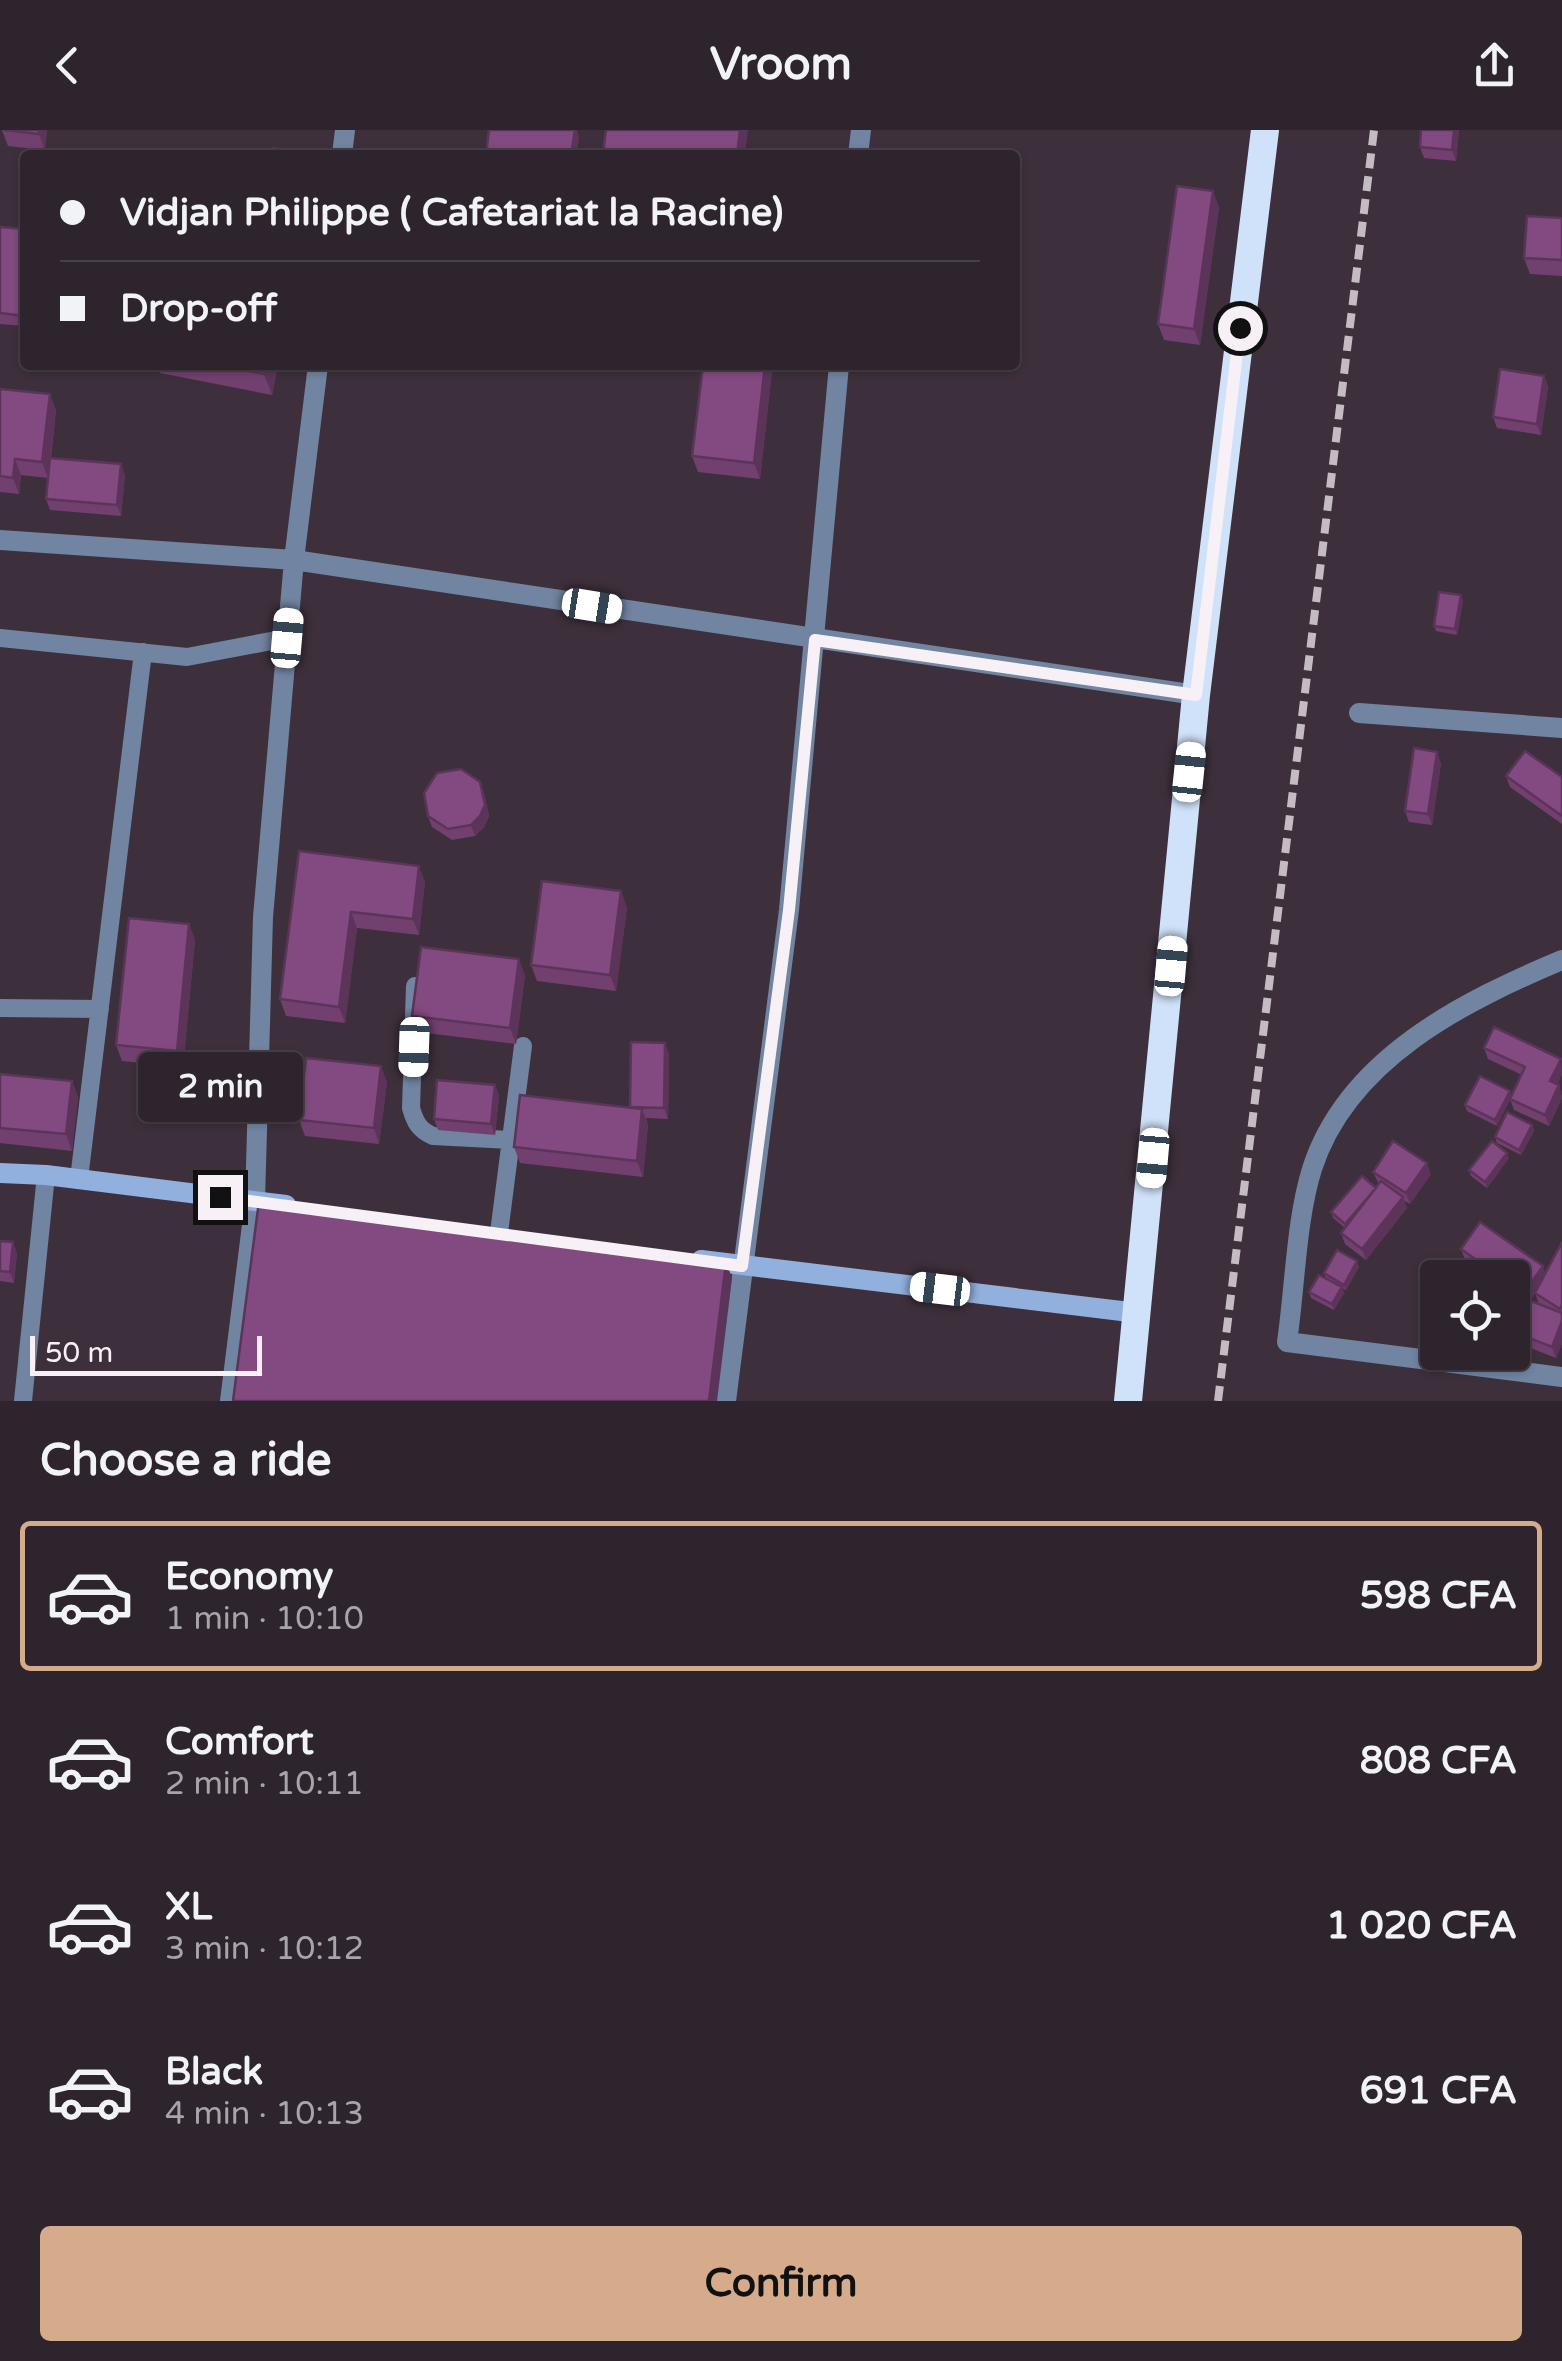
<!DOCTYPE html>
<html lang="en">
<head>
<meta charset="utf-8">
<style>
  body { margin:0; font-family:"Varela Round",sans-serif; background:#362c35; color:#f1f3f6; height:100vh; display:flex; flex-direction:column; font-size:38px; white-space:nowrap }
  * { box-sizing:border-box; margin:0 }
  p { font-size:32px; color:#a7a4aa }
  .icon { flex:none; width:55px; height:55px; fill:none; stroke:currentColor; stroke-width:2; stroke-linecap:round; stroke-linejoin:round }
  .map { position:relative; height:1271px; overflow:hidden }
  .side { display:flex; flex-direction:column; background:#2e242d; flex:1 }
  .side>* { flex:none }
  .top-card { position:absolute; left:20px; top:20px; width:1000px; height:220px; border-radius:10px; box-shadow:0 2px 8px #0004,0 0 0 2px #494149; display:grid; align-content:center; height:220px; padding:0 40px; background:#2e242d }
  .buttons { position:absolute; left:1420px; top:1130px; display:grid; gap:20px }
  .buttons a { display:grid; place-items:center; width:110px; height:110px; border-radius:10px; background:#2e242d; box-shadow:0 2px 8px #0004,0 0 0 2px #494149; font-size:50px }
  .scale { position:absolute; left:30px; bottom:25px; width:232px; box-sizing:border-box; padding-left:10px; border:5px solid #f8f0f7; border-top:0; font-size:28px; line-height:35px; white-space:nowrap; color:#f8f0f7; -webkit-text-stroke:8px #3d303c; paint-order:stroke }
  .end { position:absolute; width:45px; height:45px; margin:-22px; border:12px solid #f8f0f7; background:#111; box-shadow:0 0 0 5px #111 }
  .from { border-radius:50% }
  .bubble { position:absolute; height:70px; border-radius:10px; background:#2e242d; box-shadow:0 2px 8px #0004,0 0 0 2px #494149; font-size:32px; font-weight:700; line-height:70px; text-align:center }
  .car { position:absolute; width:30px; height:60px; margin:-30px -15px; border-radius:12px; box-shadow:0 0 8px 2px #0007; background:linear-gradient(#fff 24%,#345 0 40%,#fff 0 76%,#345 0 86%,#fff 0) }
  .top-card b { display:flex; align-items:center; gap:35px; height:95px; font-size:38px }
  .top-card b+b { border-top:2px solid #494149 }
  .top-card i { width:25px; height:25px; background:#f1f3f6 }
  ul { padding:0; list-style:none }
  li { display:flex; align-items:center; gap:30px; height:150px; margin:0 20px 15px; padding:0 20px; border:5px solid transparent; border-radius:10px }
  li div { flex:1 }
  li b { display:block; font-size:38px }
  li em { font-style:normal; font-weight:700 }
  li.selected { border-color:#d6ab8b }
  li>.icon { width:90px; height:90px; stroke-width:1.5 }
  h2 { padding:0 40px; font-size:45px; line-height:120px }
  .cta { display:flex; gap:20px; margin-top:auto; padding:20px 40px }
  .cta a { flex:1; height:115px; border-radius:10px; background:#d6ab8b; color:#111; font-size:40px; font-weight:700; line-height:115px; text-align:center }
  header { display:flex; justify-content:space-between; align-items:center; height:130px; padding:0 40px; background:#2e242d; font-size:45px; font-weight:700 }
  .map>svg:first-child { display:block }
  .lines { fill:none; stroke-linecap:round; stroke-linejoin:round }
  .service { stroke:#7184a1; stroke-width:18 }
  .minor { stroke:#7184a1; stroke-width:20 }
  .secondary { stroke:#92b0de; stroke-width:20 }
  .trunk { stroke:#d0e1fa; stroke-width:28 }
  .rail { stroke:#c4bbc3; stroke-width:8; stroke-dasharray:15 8; stroke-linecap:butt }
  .wall { fill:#71406f }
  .shaded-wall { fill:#5c345a }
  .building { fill:#834a81; stroke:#5c345a; stroke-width:2.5 }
  .route { stroke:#f8f0f7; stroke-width:12 }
</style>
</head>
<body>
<header><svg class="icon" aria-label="back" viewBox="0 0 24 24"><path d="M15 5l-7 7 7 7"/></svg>Vroom<svg class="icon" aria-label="share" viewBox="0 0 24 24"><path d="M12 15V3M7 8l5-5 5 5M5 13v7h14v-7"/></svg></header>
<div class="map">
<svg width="1562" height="1271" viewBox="0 0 1562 1271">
  <rect width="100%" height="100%" fill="#3d303c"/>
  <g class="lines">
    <path class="service" d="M0 508 187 527 287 508
      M415 856 411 978C415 992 419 1000 433 1006L511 1010
      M0 878 100 879
      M79 1049 143 522
      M499 1103 523 916
      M23 1271 46 1045"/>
    <path class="minor" d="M342 25 345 0
      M858 25 861 0
      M0 410 294 430 1196 565
      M1359 583 1562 598
      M1562 830C1464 871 1347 929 1312 1039 1296 1090 1295 1158 1287 1212L1562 1247
      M230 1271 255 1071 263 787 294 430 318 235
      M726 1271 789 780 839 235"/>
    <path class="secondary" d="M0 1043 46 1045 286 1075
      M701 1130 1138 1183"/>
    <path class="trunk" d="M1128 1271 1196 565 1265 0"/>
    <path class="rail" d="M1218 1271 1374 0"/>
  </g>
  <path class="wall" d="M2 0H47L45 20 8 16Z
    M1421 0H1459L1456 31 1424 28 1420 17Z
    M1219 77 1200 215 1164 210 1158 194Z
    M1562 88V146L1530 144 1524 128Z
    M0 97 25 99V196L0 194Z
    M157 235H278L272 265 160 243Z
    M703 235H770L772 241 760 349 698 342 692 326Z
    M1544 246 1548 257 1541 305 1497 298 1493 287Z
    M0 259 56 280 51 328 125 345 121 386 50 380 46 369 48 348 21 345 19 364 0 362Z
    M1463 470 1457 505 1436 501 1434 496Z
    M1441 633 1432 695 1409 692 1405 681Z
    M1506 646 1562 647V694L1510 657Z
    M484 663 489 686 484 697 475 706 452 710 432 697 428 686Z
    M299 721 425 752 419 805 357 798 345 893 286 886 280 869Z
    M627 777 616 861 537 851 531 835Z
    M189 794 195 810 183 937 122 931 116 915Z
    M525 845 516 914 418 902 412 886Z
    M1494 897 1559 955 1562 968 1549 996 1514 980 1510 969 1497 996 1467 981 1465 975 1511 966 1522 945 1488 929 1484 918Z
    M665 913 669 924 668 989 646 988 648 995 643 1047 520 1033 514 1017 630 977Z
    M0 944 72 951 78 967 72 1021 0 1013Z
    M387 952 379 1014 305 1006 299 990Z
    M495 955 499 966 495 1005 438 1000 434 989Z
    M1532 995 1534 1001 1521 1025 1497 1013 1495 1007Z
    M1509 1028 1487 1058 1471 1046 1469 1040Z
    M1373 1042 1431 1044 1410 1074 1403 1070 1407 1078 1366 1130 1345 1114 1341 1103 1345 1098 1333 1088 1331 1082 1376 1058 1379 1054Z
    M0 1111 17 1123 14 1153 0 1151Z
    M1562 1112V1213L1556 1228 1523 1215 1519 1204 1539 1174 1535 1163 1528 1174 1512 1163V1148H1490L1465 1130 1461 1119 1545 1143Z
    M1359 1137 1346 1160 1342 1158 1344 1163 1334 1180 1311 1168 1309 1162 1326 1149 1324 1143Z
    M1438 1178V1204H1436L1432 1193Z"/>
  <path class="shaded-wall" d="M39 0H47L45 20 39 4Z
    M575 0H577L579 7 577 25H571Z
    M740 0H748L745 25H737Z
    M1454 0H1459L1456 31 1452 20Z
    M1213 61 1219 77 1200 215 1194 199Z
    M266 235H278L272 265 264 244Z
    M765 235H770L772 241 760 349 754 333Z
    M1544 246 1548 257 1541 305 1537 294Z
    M50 264 56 280 48 348 42 332Z
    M15 329 21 345 19 364 13 348Z
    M121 334 125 345 121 386 117 375Z
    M1461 465 1463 470 1457 505 1455 499Z
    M1437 622 1441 633 1432 695 1428 684Z
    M480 652 484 663 489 686 484 697 475 706 471 695Z
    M419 736 425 752 419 805 413 789Z
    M621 761 627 777 616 861 610 845Z
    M351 782 357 798 345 893 339 877Z
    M189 794 195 810 183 937 177 921Z
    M519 829 525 845 516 914 510 898Z
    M665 913 669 924 668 989 664 978Z
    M1561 929 1562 945 1554 962 1550 951Z
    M381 936 387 952 379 1014 374 998Z
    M72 951 78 967 72 1021 66 1004Z
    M495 955 499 966 495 1005 491 994Z
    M1559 955 1562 968 1549 996 1545 985Z
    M1510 961 1512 966 1497 996 1495 990Z
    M642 979 648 995 643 1047 637 1031Z
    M1532 995 1534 1001 1521 1025 1519 1020Z
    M1507 1023 1509 1028 1487 1058 1485 1052Z
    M1427 1033 1431 1044 1410 1074 1406 1063Z
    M1403 1067 1407 1078 1366 1130 1362 1119Z
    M13 1112 17 1123 14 1153 10 1142Z
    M1357 1131 1359 1137 1346 1160 1344 1155Z
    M726 1132 732 1148 717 1271H709Z
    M1543 1136 1547 1147 1528 1174 1524 1163Z
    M1342 1157 1344 1163 1334 1180 1332 1174Z
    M1562 1191V1213L1556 1228 1552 1217Z"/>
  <path class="building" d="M4 0H39V4Z
    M489 0H575L571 25H486Z
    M606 0H740L737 25H617L603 23Z
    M1421 0H1454L1452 20 1420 17Z
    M273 18 309 22V25H272Z
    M1177 56 1213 61 1194 199 1158 194Z
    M1527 86 1562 88V130L1524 128Z
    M0 97 25 99V186L0 183Z
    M219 235H266L264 244Z
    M703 235H765L754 333 692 326Z
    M1500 239 1544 246 1537 294 1493 287Z
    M0 259 50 264 42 332 15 329 13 348 0 346Z
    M50 328 121 334 117 375 46 369Z
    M1439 462 1461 465 1455 499 1434 496Z
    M1414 618 1437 622 1428 684 1405 681Z
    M1525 621 1562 647V686L1506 646Z
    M461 639 480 652 485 675 480 686 471 695 448 699 428 686 424 663 437 643Z
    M299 721 419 736 413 789 351 782 339 877 280 869Z
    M542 751 621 761 610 845 531 835Z
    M129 788 189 794 177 921 116 915Z
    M421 817 519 829 510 898 412 886Z
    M1494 897 1561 929 1550 951 1559 955 1545 985 1510 969 1525 937 1484 918Z
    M631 912 665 913 664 978 630 977Z
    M306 928 381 936 374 998 299 990Z
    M0 944 72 951 66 1004 0 998Z
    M1480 946 1510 961 1495 990 1465 975Z
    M437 950 495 955 491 994 434 989Z
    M520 965 642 979 637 1031 514 1017Z
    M1507 982 1532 995 1519 1020 1495 1007Z
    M1393 1011 1427 1033 1406 1063 1373 1042Z
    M1492 1011 1507 1023 1485 1052 1469 1040Z
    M1362 1046 1376 1058 1345 1094 1331 1082Z
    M1381 1051 1403 1067 1362 1119 1341 1103Z
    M259 1071 726 1132 709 1271H233Z
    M1480 1092 1543 1136 1524 1163 1512 1155V1148H1502L1461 1119Z
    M0 1111 13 1112 10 1142 0 1141Z
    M1562 1112V1175L1560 1179 1535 1163Z
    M1337 1120 1357 1131 1344 1155 1324 1143Z
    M1319 1145 1342 1157 1332 1174 1309 1162Z
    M1531 1171 1562 1183V1191L1552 1217 1519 1204Z
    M1434 1178H1438V1193H1432Z"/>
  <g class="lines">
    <path class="route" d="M220 1067 742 1136 789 780 815 510 1196 565 1240 198"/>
  </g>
</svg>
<div class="buttons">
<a><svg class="icon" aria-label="locate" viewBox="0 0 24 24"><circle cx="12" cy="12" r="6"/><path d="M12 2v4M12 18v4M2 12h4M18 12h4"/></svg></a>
</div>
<div class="scale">50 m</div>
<i class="end from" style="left:1240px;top:198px"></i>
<i class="end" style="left:220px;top:1067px"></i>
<div class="bubble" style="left:138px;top:922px;width:165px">2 min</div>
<i class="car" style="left:592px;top:476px;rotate:99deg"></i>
<i class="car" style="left:287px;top:508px;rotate:5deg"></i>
<i class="car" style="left:1189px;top:642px;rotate:6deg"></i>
<i class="car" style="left:1171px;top:836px;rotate:5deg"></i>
<i class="car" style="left:414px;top:917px;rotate:182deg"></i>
<i class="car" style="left:1153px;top:1028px;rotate:185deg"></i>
<i class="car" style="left:940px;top:1159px;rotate:277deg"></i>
<div class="top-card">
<b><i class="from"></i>Vidjan Philippe ( Cafetariat la Racine)</b>
<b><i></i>Drop-off</b>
</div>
</div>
<section class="side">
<h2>Choose a ride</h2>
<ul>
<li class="selected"><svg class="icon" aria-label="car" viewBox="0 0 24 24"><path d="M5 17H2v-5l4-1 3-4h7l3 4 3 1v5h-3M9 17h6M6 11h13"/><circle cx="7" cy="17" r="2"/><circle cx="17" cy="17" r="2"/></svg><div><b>Economy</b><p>1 min · 10:10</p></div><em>598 CFA</em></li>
<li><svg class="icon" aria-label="car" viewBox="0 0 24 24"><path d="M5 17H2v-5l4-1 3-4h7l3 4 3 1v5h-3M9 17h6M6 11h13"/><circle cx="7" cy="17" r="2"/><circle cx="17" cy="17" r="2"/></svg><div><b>Comfort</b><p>2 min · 10:11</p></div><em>808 CFA</em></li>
<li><svg class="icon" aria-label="car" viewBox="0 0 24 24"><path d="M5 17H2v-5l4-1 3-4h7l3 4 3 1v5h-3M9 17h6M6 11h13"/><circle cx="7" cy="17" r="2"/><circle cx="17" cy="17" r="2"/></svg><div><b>XL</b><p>3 min · 10:12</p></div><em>1 020 CFA</em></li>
<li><svg class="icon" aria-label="car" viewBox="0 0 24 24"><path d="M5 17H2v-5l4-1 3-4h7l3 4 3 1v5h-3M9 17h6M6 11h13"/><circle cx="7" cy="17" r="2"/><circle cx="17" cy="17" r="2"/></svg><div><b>Black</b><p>4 min · 10:13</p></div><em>691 CFA</em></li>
</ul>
<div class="cta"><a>Confirm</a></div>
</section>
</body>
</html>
